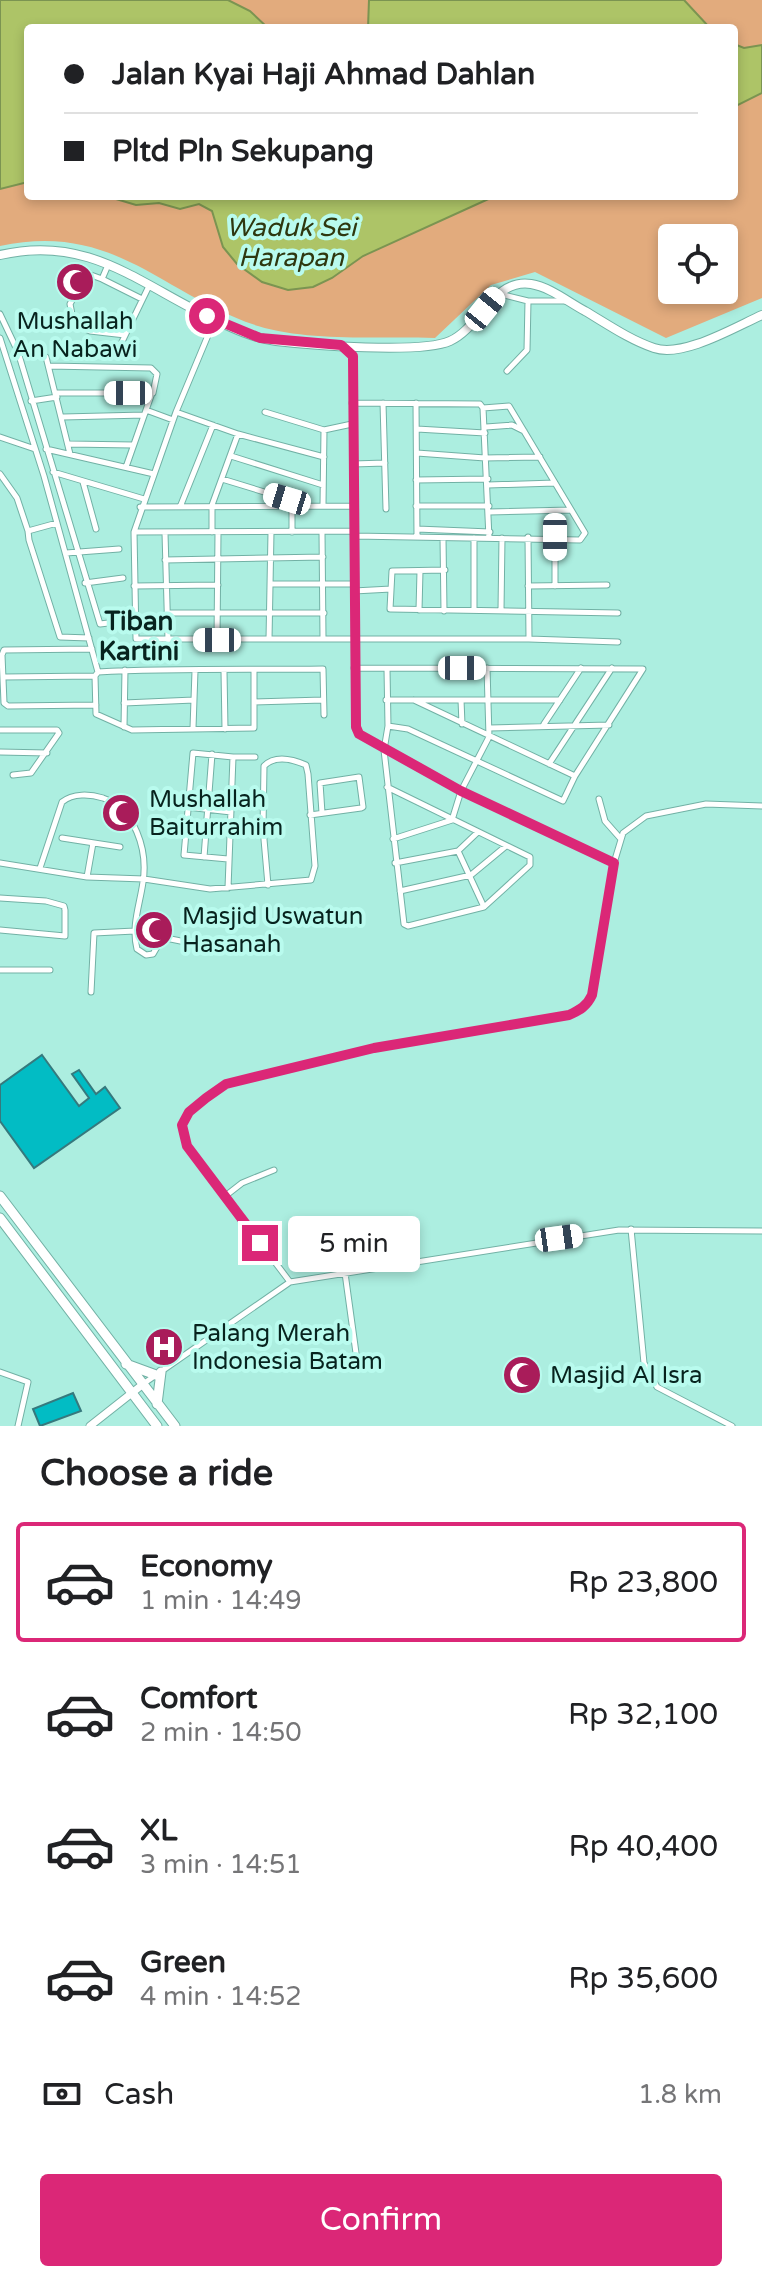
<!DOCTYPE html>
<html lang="en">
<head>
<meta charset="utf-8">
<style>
  body { margin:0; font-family:"Varela Round",sans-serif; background:#f6f6f6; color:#202124; height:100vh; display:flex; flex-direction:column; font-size:30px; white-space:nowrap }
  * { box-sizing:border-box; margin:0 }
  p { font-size:26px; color:#757577 }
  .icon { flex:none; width:44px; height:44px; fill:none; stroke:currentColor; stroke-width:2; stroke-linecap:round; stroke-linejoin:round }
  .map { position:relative; height:1426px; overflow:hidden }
  .side { display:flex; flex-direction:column; background:#fff; flex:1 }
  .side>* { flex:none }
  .banner { position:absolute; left:24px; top:24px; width:714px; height:176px; border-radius:8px; box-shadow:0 4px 12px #0003; display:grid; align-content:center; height:176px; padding:0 40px; background:#fff }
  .fabs { position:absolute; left:658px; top:224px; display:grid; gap:16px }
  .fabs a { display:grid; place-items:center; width:80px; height:80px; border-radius:8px; background:#fff; box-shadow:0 4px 12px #0003; font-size:40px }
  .end { position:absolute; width:36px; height:36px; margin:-18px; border:10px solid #db2777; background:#fff; box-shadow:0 0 0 4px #fff }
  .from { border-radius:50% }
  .bubble { position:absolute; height:56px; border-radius:8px; background:#fff; box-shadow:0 4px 12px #0003; font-size:26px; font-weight:600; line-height:56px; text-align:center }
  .car { position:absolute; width:24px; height:48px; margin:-24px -12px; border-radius:10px; box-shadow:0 0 6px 2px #0007; background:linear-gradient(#fff 24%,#345 0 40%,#fff 0 76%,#345 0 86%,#fff 0) }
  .banner b { display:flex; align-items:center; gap:28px; height:76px; font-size:30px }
  .banner b+b { border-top:2px solid #e0e0e0 }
  .banner i { width:20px; height:20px; background:#202124 }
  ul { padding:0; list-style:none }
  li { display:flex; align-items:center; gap:24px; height:120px; margin:0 16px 12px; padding:0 24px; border:4px solid transparent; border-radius:8px }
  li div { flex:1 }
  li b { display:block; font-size:30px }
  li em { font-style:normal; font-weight:600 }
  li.selected { border-color:#db2777 }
  li>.icon { width:72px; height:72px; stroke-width:1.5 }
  h2 { padding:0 40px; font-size:36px; line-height:96px }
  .pay { display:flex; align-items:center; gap:20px; height:88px; padding:0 40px; font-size:30px }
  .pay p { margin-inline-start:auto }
  .action { display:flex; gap:16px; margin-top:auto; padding:16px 40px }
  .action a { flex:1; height:92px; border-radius:8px; background:#db2777; color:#fff; font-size:32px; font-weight:600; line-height:92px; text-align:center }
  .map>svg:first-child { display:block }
  .green { fill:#e2ab7d; fill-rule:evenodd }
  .water { fill:#adc467; stroke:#7b9451; stroke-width:2 }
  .building { fill:#02bcc4; stroke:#36797d; stroke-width:2 }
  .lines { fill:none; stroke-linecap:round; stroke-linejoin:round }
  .minor-casing { stroke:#72b1a5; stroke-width:7 }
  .tertiary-casing { stroke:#72b1a5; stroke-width:9 }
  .secondary-casing { stroke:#72b1a5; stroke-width:10 }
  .trunk-casing { stroke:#72b1a5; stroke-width:11 }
  .minor { stroke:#fff; stroke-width:5 }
  .tertiary { stroke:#fff; stroke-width:7 }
  .secondary { stroke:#fff; stroke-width:8 }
  .trunk { stroke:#fff; stroke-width:9 }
  .route { stroke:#db2777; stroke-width:10 }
  .labels { text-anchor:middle; stroke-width:8; stroke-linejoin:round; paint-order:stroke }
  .poi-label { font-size:24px; fill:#07231e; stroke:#b9fbee; text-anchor:start }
  .water-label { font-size:26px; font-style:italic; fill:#2e370f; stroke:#b9fbee }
  .neighbourhood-label { font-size:26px; font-weight:bold; fill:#07231e; stroke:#b9fbee }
</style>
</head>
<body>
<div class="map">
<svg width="762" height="1426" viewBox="0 0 762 1426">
  <rect width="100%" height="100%" fill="#aceee0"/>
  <path class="green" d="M228 0H369L368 28H268L250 11Z
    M684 0H762V45L744 48 734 44V28H710Z
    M762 78V298L666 338 535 272 491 285 435 338C380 336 310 342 258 326 162 295 115 221 0 246V189L28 182V196H106L136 205 159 203 180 209 199 204 212 211 223 247 237 264 262 282 288 290 313 287 332 278 363 256 495 196H734V90ZM672 238H724V290H672Z"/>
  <path class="water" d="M0 0H228L250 11 268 28H28V182L0 189Z
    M369 0H684L710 28H368Z
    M734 44 744 48 762 45V93L734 107Z
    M106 196H495L363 256 332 278 313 287 288 290 262 282 237 264 223 247 212 211 199 204 180 209 159 203 136 205Z"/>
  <path class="building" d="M42 1055 79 1106 89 1098 72 1074 79 1070 96 1094 105 1087 120 1108 34 1168 0 1121V1085Z
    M73 1393 81 1411 40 1426 33 1409Z"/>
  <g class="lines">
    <defs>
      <path id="minor" d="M69 267 102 279 108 265
        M88 272 70 304 74 325 90 331 125 335
        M102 279 142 299
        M500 294 528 301H565
        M0 314 18 352 100 624 125 621
        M214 321 176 412 134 532 136 639H529L528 537
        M0 338 44 476 98 672
        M119 348 149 286
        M345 348 353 356 356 727 359 734 461 791 614 863
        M46 357 70 454
        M49 366 151 368 157 374 153 393
        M507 371 527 350 528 301
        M56 393H152L126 467
        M31 401 57 397
        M352 403 480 404 483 408 509 406 585 533 580 540 354 536
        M383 403 386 509
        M416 403 417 537
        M483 408 489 538
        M146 410 173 420
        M176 412 238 434 324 457
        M265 412 324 430 352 424
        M63 417 144 415
        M486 427 512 425 524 431
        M417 429 485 433
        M0 437 35 449
        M70 444 133 445
        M46 449 154 474
        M417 453 485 458 540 457
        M231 456 323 485
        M353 464 385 463
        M53 472 144 499
        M0 474 17 498 28 531
        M222 479 287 499 292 505V532
        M416 480 488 479
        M83 482 96 529
        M488 485 555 483
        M323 505 324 430
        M416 506H489
        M140 507 353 506
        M180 507 213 425
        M489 512 571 510
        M57 523 28 531 29 540 60 637 89 638
        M417 529 490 532
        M134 532 353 531
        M212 532V505L238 434
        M322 532 323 638
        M165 533 168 640
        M555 537V586
        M443 538 444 611
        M66 553 119 549
        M165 560 323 557
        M445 570 392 571 390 609 618 613
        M85 583 123 578
        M271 584H354
        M134 586 218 585
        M528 586 607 585
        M354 591 391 589
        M474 609V538
        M419 610 420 571
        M501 610 502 538
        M168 613H324
        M269 639 271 532
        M529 639 618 642
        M217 640 218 533
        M92 649 4 650 2 655 4 703 8 706 96 705
        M354 668 643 669 575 776 563 801 408 729 388 726
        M387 669 388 726 384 750 404 924 408 926 484 907 530 865V857L387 787
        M254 670V728L132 730 96 714 95 676 98 672C173 668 248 670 323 669L324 715
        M224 671 225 729
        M4 677 95 676
        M386 700H560
        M414 700 575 776
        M461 700 462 724
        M254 702 323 700
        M124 703 194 700
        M544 724 581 668
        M124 727 125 670
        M193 728 195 671
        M490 728 609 725
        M0 730H57L59 733 31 773 13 775
        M0 752 47 753
        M233 757H255
        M549 764 612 668
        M599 799 605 821 620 838
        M187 807 231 812
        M310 815 361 808 363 807 359 777 320 783 322 813
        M62 838 120 847
        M393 839 452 820 461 791 489 737 487 668
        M458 851 478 832
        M204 857 212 754
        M0 863 87 877 144 879 210 889 311 880 315 866 308 774 306 765C292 759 275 755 264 766L263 828 268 885
        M395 863 458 851 484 907
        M40 868 62 802C73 793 90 794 103 798 135 809 148 850 143 882 140 904 131 926 137 949L146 955 153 954 157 947 152 939 156 936 205 946
        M87 877 93 843
        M228 888 233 757 193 753 184 855 228 859
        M400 891 471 875 506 846
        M0 898 46 901 64 906 65 910V936L0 930
        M0 970H50
        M91 992 94 933 135 931
        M224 1197 242 1183 274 1170
        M631 1229 644 1363 657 1387 732 1426
        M345 1273 356 1353
        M290 1282 187 1146 182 1125 189 1112 226 1084 374 1048 569 1015C579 1010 587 1006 592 995L614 863 623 833 646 816 706 804 762 806
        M0 1372 28 1382 18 1426
        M143 1384 290 1282 619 1230 762 1231"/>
      <path id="tertiary" d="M90 1426 142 1385"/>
      <path id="secondary" d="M0 255C88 234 139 284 213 319 234 329 253 338 276 341 311 345 421 354 450 341 480 328 493 278 531 284 550 287 568 302 585 311 607 324 630 340 654 348 683 358 735 327 762 315"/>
      <path id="trunk" d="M0 1196 175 1426
        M0 1218 157 1426
        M126 1364 156 1375
        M157 1404 161 1372"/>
    </defs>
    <use href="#minor" class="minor-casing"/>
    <use href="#tertiary" class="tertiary-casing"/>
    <use href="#secondary" class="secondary-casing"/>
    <use href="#trunk" class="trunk-casing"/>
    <use href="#minor" class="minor"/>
    <use href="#tertiary" class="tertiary"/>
    <use href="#secondary" class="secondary"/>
    <use href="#trunk" class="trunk"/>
  </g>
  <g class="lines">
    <path class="route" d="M207 316 260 338 341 345 353 356 356 727 359 734 461 791 614 863 592 995C587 1006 580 1010 569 1015L374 1048 226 1084 206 1098 189 1112 182 1125 187 1146 260 1243"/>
  </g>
  <defs>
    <symbol id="mosque-disc" viewBox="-11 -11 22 22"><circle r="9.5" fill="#a91c5a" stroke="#b9fbee"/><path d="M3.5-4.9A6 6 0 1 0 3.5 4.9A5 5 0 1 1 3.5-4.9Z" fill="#fff"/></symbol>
    <symbol id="hospital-disc" viewBox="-11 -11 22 22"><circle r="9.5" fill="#a91c5a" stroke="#b9fbee"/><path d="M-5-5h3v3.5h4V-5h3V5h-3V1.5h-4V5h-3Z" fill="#fff"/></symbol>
  </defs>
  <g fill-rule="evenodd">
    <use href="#mosque-disc" x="53" y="260" width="44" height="44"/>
    <use href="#mosque-disc" x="99" y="791" width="44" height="44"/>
    <use href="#mosque-disc" x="132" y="908" width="44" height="44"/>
    <use href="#hospital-disc" x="142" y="1325" width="44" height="44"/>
    <use href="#mosque-disc" x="500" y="1353" width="44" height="44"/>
  </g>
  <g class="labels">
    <g class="poi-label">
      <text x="75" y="329" text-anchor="middle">Mushallah<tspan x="75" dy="28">An Nabawi</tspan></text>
      <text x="149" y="807">Mushallah<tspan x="149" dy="28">Baiturrahim</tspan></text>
      <text x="182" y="924">Masjid Uswatun<tspan x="182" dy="28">Hasanah</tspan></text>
      <text x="192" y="1341">Palang Merah<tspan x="192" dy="28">Indonesia Batam</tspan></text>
      <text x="550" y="1383">Masjid Al Isra</text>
    </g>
    <g class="water-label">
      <text x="291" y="236">Waduk Sei<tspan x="291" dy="30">Harapan</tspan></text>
    </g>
    <g class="neighbourhood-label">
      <text x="139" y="630">Tiban<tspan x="139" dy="30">Kartini</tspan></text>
    </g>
  </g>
</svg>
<div class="fabs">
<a><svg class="icon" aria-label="locate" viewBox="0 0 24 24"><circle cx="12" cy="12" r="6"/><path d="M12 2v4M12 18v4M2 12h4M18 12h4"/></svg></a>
</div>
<i class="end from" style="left:207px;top:316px"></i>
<i class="end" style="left:260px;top:1243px"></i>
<div class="bubble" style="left:288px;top:1216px;width:132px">5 min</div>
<i class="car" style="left:485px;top:309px;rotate:39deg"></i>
<i class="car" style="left:128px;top:393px;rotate:270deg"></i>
<i class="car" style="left:287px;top:499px;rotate:287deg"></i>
<i class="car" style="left:555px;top:537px;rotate:180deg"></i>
<i class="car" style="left:217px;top:640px;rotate:270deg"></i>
<i class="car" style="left:462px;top:668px;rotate:90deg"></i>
<i class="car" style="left:559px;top:1238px;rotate:82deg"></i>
<div class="banner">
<b><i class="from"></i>Jalan Kyai Haji Ahmad Dahlan</b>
<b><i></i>Pltd Pln Sekupang</b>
</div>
</div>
<section class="side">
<h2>Choose a ride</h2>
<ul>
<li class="selected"><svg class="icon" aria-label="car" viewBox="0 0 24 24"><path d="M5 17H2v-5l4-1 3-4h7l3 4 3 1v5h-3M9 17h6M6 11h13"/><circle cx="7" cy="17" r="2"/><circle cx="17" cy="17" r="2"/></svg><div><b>Economy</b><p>1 min · 14:49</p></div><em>Rp 23,800</em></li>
<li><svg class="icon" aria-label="car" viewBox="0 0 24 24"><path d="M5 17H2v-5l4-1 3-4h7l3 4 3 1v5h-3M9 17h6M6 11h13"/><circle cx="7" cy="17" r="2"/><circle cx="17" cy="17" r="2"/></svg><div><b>Comfort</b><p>2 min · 14:50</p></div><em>Rp 32,100</em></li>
<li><svg class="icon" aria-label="car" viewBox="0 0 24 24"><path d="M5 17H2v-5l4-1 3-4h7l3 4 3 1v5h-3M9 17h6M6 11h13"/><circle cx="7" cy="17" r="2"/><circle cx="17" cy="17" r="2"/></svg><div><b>XL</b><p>3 min · 14:51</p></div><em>Rp 40,400</em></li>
<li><svg class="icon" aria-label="car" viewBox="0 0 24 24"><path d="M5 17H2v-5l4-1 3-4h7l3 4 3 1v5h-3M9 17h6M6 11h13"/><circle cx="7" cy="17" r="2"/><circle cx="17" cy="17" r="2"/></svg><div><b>Green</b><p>4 min · 14:52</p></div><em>Rp 35,600</em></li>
</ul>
<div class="pay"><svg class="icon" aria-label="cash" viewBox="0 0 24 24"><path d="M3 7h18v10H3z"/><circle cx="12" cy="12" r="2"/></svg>Cash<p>1.8 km</p></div>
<div class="action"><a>Confirm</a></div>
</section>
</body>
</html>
